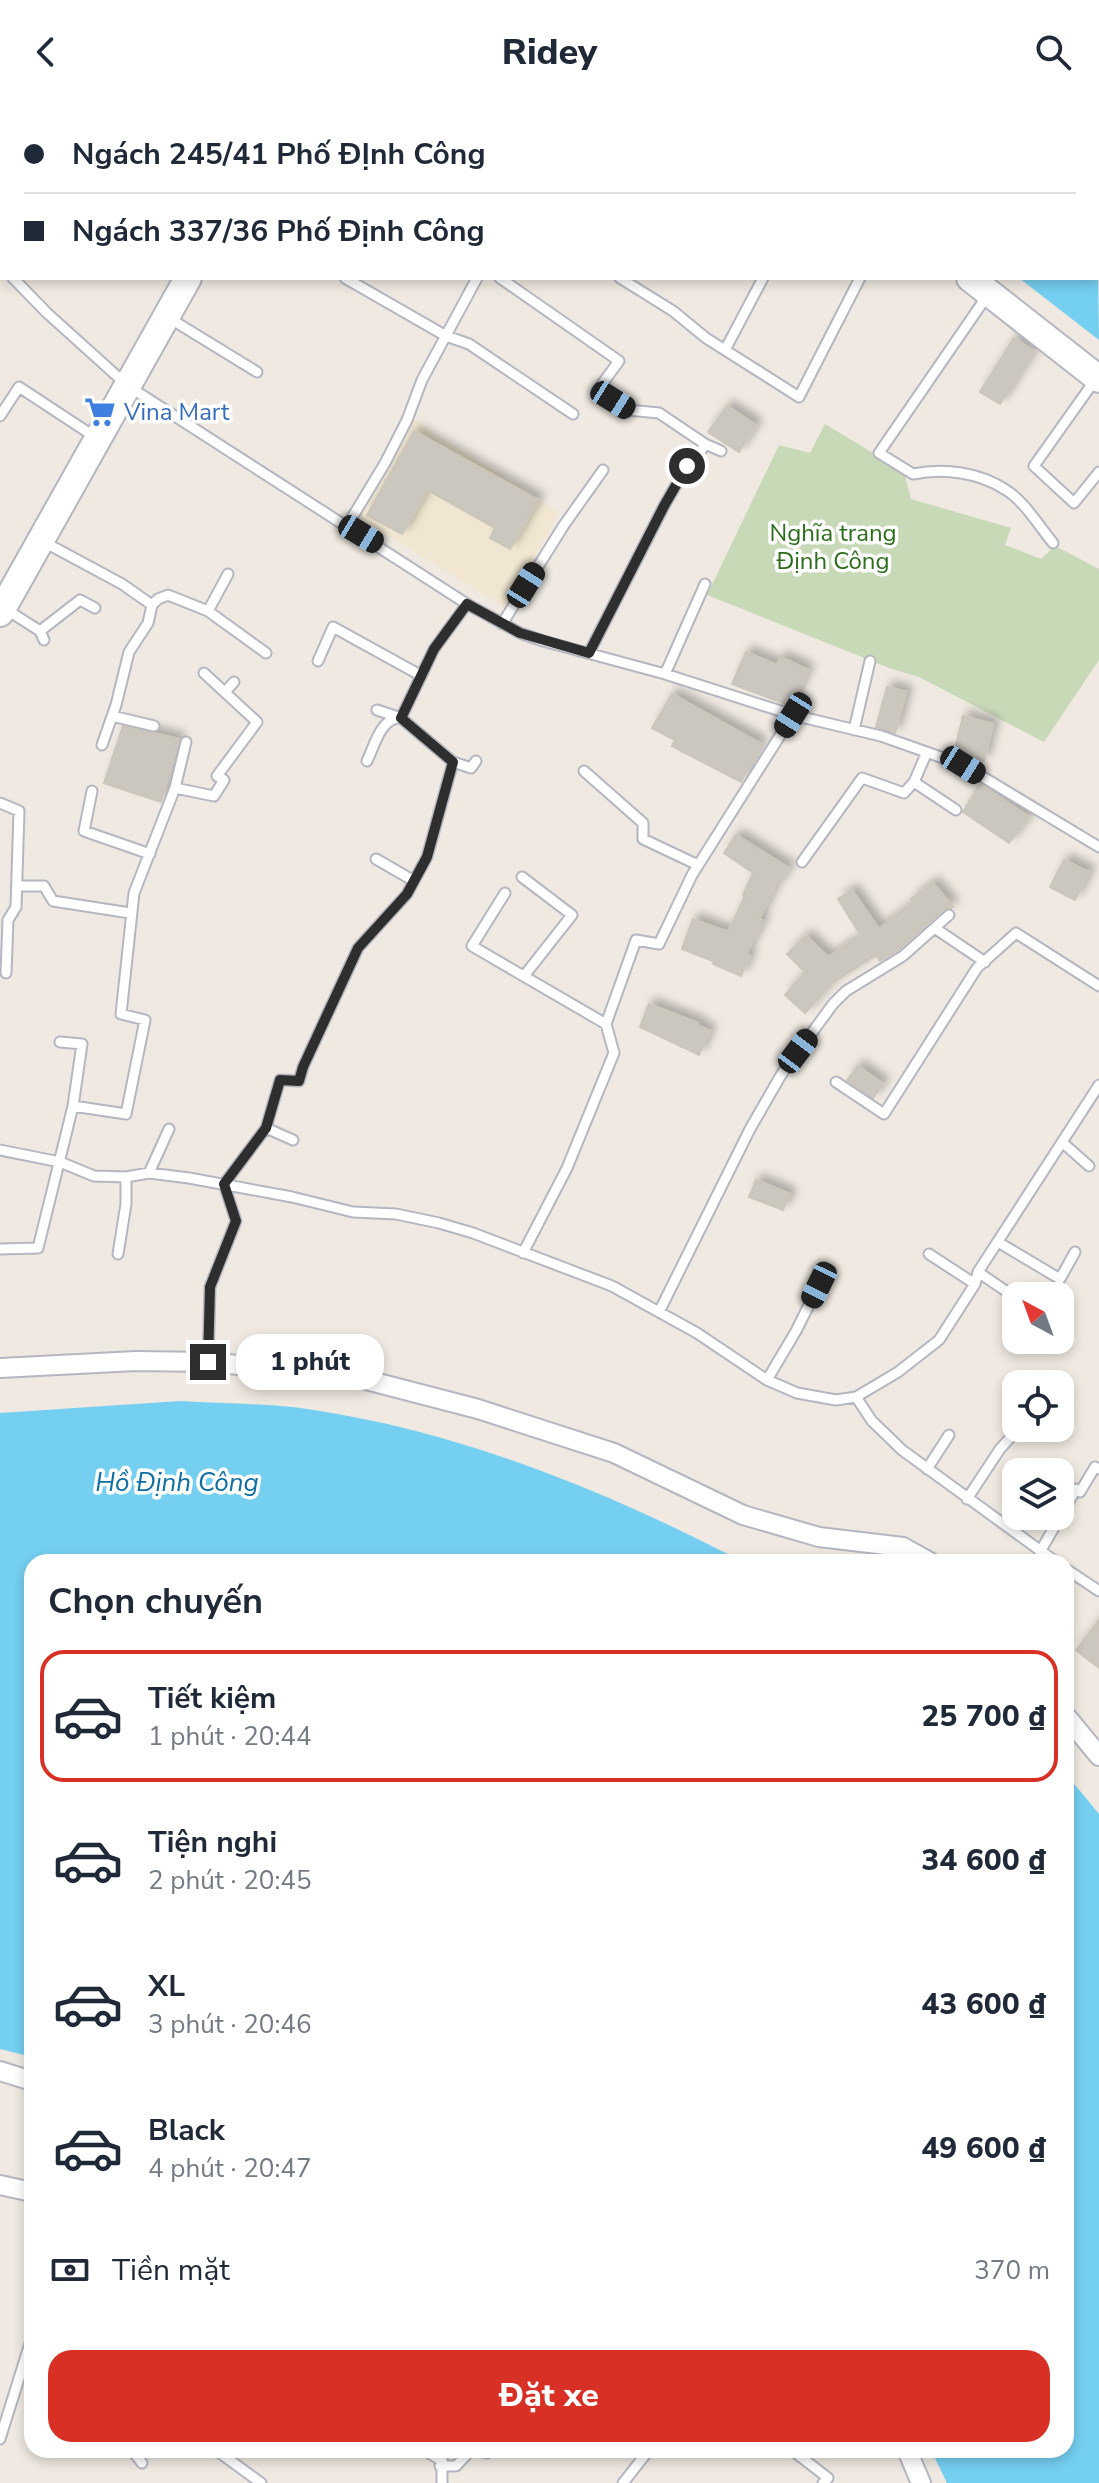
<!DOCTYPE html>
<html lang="vi">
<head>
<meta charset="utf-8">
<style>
  body { margin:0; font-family:"Nunito Sans",sans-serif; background:#f6f6f7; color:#1f2937; height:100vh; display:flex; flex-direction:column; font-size:30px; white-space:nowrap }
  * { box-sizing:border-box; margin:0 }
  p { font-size:26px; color:#747a83 }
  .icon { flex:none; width:44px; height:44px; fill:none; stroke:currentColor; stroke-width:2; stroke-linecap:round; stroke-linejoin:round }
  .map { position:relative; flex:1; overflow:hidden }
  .drawer { position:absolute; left:24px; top:1450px; width:1050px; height:904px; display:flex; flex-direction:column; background:#fff; border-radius:24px; box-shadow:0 4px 12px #0003 }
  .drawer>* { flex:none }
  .guide { position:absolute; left:0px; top:0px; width:1100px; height:176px; box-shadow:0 4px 12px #0003; display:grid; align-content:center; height:176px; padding:0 24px; background:#fff }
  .needle { width:52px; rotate:319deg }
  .controls { position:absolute; left:1002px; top:1178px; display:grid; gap:16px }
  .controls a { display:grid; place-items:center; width:72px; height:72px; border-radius:16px; background:#fff; box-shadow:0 4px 12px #0003; font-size:40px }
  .end { position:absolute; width:36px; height:36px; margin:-18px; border:10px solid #2e2e2e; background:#fff; box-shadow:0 0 0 4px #fff }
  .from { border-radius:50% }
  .bubble { position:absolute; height:56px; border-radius:24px; background:#fff; box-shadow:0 4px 12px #0003; font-size:26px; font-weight:800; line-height:56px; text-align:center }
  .car { position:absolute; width:24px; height:48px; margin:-24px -12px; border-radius:10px; box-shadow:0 0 6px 2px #0007; background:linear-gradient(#222 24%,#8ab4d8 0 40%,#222 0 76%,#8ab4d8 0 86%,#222 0) }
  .guide b { display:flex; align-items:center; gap:28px; height:76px; font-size:30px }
  .guide b+b { border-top:2px solid #e0e1e3 }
  .guide i { width:20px; height:20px; background:#1f2937 }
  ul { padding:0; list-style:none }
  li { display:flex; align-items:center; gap:24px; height:132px; margin:0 16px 12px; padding:0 8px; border:4px solid transparent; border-radius:24px }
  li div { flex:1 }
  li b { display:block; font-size:30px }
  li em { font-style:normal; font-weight:800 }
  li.current { border-color:#d93025 }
  li>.icon { width:72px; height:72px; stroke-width:1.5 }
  h2 { padding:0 24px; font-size:36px; line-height:96px }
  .pay { display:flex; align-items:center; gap:20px; height:88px; padding:0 24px; font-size:30px }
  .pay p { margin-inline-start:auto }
  .primary-button { display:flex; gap:16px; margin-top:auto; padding:16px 24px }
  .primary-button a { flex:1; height:92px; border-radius:24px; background:#d93025; color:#fff; font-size:32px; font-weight:800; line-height:92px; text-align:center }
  header { display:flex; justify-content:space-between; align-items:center; height:104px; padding:0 24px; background:#fff; font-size:36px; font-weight:800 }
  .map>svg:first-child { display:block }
  .education { fill:#f0e6d1 }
  .cemetery { fill:#c8d9b8 }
  .water { fill:#75cff0 }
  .building { fill:#cbc7bf; stroke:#cbc5ba; stroke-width:2; filter:url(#shadow) }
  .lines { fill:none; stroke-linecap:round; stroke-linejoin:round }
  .lane-casing { stroke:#b4b7c1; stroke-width:13 }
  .street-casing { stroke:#b4b7c1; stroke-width:22 }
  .secondary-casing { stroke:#b4b7c1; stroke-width:30 }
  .lane { stroke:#fff; stroke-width:9 }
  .street { stroke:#fff; stroke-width:18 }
  .secondary { stroke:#fff; stroke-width:26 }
  .route { stroke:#2e2e2e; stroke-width:10 }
  .labels { text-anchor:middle; stroke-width:7; stroke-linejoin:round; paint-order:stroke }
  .shop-label { font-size:24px; fill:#366cbe; stroke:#fff; text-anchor:start }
  .park-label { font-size:24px; fill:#2c6e1b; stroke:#fff }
  .water-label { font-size:26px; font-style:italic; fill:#0d6fa3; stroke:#fff }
</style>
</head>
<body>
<header><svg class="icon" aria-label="back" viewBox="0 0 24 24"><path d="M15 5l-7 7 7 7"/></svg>Ridey<svg class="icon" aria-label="search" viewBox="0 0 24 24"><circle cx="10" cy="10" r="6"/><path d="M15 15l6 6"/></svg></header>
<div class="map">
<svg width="1099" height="2379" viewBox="0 0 1099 2379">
  <defs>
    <filter id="shadow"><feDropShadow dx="6" dy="-6" stdDeviation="4" flood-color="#0004"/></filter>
  </defs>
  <rect width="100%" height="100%" fill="#efe9e1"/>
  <path class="education" d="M412 315 559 408 507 505 358 413 405 333Z"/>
  <path class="cemetery" d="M825 320 904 368 911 395 1011 424 1005 441 1041 455 1055 442 1099 465V556L1044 638 919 573 889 564 707 491 779 341 810 349Z"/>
  <path class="water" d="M1098 169 1099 236 1019 174H1098Z
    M180 1297C224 1300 270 1299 314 1306 464 1329 609 1388 743 1458H32V1953L0 1945V1309Z
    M1066 1670 1099 1710V2379H947L931 2346H1066Z"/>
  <path class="building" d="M1014 234 1034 247 1000 300 980 288Z
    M727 302 756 321 739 348 708 328Z
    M414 327 538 396 510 445 490 434 495 424 427 386 402 430 367 411Z
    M746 548 777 561 781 553 808 566 791 602 732 580Z
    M887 583 906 588 895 629 876 623Z
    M672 590 761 640 741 678 672 642 675 636 652 624Z
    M963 612 993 620 984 657 954 649Z
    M123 622 179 635 161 698 104 679Z
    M980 680 1029 713 1009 739 963 708Z
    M736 731 789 764 778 781 776 780 759 815 763 817 746 850 750 852 741 872 713 860 715 858 682 845 693 815 728 828 745 792 743 791 753 769 724 749Z
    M1064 756 1089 768 1075 796 1050 783Z
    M933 779 953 803 944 805 898 846 880 857 876 851 831 880 805 909 785 891 805 868 787 850 806 832 828 853 861 832 838 795 852 786 879 825 913 798 911 795Z
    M649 900 698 919 697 921 710 927 699 951 640 923Z
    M858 962 883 980 873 994 847 976Z
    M756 1076 790 1090 783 1106 749 1093Z
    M1099 1516V1564L1076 1546Z"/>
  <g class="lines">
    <defs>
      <path id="lane" d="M6 0 8 2
        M191 0 194 2
        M341 0 344 2
        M352 2 354 0
        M489 2 490 0
        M613 2 614 0
        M0 161 2 163
        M13 174 47 209 128 282 467 500 520 529 543 537 665 570 793 611 881 632 963 661 1099 743
        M345 174 446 232 469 240 573 310
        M500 174 619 257 597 287 628 306 659 309 705 340 694 358 687 362 664 402 589 549
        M620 174 673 207 706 234 799 293 860 174
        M987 192 879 349 913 370C944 364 979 368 1006 386 1024 397 1039 422 1053 439
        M169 214 257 268
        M725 246 763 174
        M1095 276 1034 362 1074 399 1099 368
        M0 312 19 283 95 333
        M705 340 721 347
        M347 422 385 359 407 316 422 276 477 174
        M44 438 122 480 152 501 158 495 168 491 208 507 266 549
        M4 504 40 527 44 536
        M208 507 228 470
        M502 520 564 421 603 366
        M40 527 80 496 95 504
        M318 557 333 523 420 571
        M665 570 705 480
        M225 588 234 578
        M377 606 401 614 453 658 471 664 476 657
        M112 612 154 622
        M401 614 434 545 467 500
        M854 626 870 557
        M102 641 116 601 129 548 148 519 152 501
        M367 657C374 643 380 617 397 614
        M584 667 643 719V735L698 761
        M914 678 956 706
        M175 684 214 692 224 676 217 672 257 618 204 569
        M92 687 84 727 150 750
        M0 699 19 707 16 803 8 816 6 869
        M376 755 414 777
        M802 758 862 674 904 689 914 678 927 648
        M522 773 572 811 524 872
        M17 782H44L53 797 130 809
        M505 789 472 842 606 920
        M936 825 985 858
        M836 978 884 1010 977 864 1016 829 1099 882
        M73 1002 126 1010 145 916 121 910 134 789 175 684 186 638
        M266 1024 293 1036
        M1062 1038 1089 1062
        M0 1046 60 1058 94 1072 126 1073 149 1069 189 1074 292 1093 353 1108 396 1110 439 1119 473 1129 612 1182 697 1229 767 1276 797 1289 836 1296 856 1293 872 1317 902 1346 1056 1458
        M149 1069 169 1025
        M998 1138 1060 1175 1075 1148
        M0 1145 38 1144 73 1002 82 940 60 938
        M523 1149 567 1064 614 949 606 920 636 836 659 840 692 771 793 611
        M118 1150 126 1100V1073
        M929 1150 975 1180
        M978 1168 1016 1194
        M659 1208 750 1025 781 971 833 900 846 887 903 852 949 811
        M1060 1211 1067 1216
        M208 1258 210 1183 236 1117 224 1080 266 1024 280 976 299 977 303 963 358 844 407 790 427 753 453 658
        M767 1276 796 1227 819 1181
        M856 1293 898 1268 939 1236 975 1180 978 1168 1099 981
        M927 1365 949 1331
        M967 1395 1000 1345 1019 1324
        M1040 1448 1076 1385 1080 1388 1095 1363 1099 1365
        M1066 1465 1099 1487
        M0 2335 32 2233
        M132 2346 142 2359
        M216 2346 261 2379
        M424 2346 441 2356
        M475 2346 487 2349 488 2346
        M792 2346 828 2374 823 2379
        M440 2362H456L471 2346
        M442 2379V2346
        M623 2379 649 2346"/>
      <path id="street" d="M0 1264 136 1257 208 1258 351 1272 478 1305 614 1349 743 1411 819 1433 903 1443 930 1458
        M1066 1612 1099 1652
        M0 1967 32 1977
        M0 2081 32 2088
        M907 2346 921 2379"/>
      <path id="secondary" d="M744 0 747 2
        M971 0 974 2
        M278 2 279 0
        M1098 100 1099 101
        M970 174 1099 275
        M0 509 188 174"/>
    </defs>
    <use href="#lane" class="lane-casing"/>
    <use href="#street" class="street-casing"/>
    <use href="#secondary" class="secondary-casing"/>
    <use href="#lane" class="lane"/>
    <use href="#street" class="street"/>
    <use href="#secondary" class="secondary"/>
  </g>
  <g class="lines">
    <path class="route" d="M208 1258 210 1183 236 1117 224 1080 266 1024 280 976 299 977 303 963 358 844 407 790 427 753 453 658 401 614 434 545 467 500 520 529 589 549 664 402 687 362"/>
  </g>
  <defs>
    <symbol id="supermarket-bare" viewBox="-9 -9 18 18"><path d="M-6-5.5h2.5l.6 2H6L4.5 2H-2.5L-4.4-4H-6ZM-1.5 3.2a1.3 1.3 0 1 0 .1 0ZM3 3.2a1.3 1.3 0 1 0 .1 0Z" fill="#3f7fe0" stroke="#fff" stroke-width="2.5" paint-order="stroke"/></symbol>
  </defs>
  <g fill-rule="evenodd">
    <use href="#supermarket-bare" x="78" y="286" width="44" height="44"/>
  </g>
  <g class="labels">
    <g class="shop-label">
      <text x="124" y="316">Vina Mart</text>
    </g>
    <g class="park-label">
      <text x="833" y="437">Nghĩa trang<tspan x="833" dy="28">Định Công</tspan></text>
    </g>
    <g class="water-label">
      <text x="177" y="1387">Hồ Định Công</text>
    </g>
  </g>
</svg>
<div class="controls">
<a><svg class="needle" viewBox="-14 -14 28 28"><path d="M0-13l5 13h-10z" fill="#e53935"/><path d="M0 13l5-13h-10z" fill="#747a83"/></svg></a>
<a><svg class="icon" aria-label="locate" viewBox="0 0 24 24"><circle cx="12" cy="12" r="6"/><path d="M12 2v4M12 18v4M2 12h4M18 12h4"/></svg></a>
<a><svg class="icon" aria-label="layers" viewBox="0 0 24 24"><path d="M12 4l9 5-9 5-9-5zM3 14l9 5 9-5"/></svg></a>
</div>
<i class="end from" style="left:687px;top:362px"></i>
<i class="end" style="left:208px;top:1258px"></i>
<div class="bubble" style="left:236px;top:1230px;width:148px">1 phút</div>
<i class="car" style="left:613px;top:296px;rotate:122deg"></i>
<i class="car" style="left:361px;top:430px;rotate:121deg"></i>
<i class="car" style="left:526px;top:481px;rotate:32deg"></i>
<i class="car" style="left:793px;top:611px;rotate:212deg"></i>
<i class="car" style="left:963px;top:661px;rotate:122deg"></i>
<i class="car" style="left:798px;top:947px;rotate:37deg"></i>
<i class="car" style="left:819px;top:1181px;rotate:206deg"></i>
<div class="guide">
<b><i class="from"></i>Ngách 245/41 Phố ĐỊnh Công</b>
<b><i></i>Ngách 337/36 Phố Định Công</b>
</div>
<section class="drawer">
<h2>Chọn chuyến</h2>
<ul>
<li class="current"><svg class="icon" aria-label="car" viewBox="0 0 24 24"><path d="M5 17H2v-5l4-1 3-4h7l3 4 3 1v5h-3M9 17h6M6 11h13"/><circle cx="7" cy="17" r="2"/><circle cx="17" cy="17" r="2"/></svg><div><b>Tiết kiệm</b><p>1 phút · 20:44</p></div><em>25 700 ₫</em></li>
<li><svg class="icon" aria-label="car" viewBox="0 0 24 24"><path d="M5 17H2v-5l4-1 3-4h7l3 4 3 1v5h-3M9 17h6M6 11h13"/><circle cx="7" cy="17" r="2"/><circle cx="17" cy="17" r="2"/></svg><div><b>Tiện nghi</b><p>2 phút · 20:45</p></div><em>34 600 ₫</em></li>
<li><svg class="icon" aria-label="car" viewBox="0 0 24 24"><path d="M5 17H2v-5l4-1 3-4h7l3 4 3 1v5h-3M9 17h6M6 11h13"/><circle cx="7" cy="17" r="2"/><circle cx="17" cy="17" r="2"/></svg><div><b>XL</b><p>3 phút · 20:46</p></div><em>43 600 ₫</em></li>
<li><svg class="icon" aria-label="car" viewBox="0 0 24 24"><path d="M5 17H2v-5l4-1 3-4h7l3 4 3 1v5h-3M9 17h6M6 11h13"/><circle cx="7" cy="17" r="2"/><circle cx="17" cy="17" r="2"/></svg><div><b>Black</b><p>4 phút · 20:47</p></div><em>49 600 ₫</em></li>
</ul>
<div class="pay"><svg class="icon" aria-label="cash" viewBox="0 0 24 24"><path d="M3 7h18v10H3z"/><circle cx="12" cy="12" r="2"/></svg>Tiền mặt<p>370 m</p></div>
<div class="primary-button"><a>Đặt xe</a></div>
</section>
</div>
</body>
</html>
